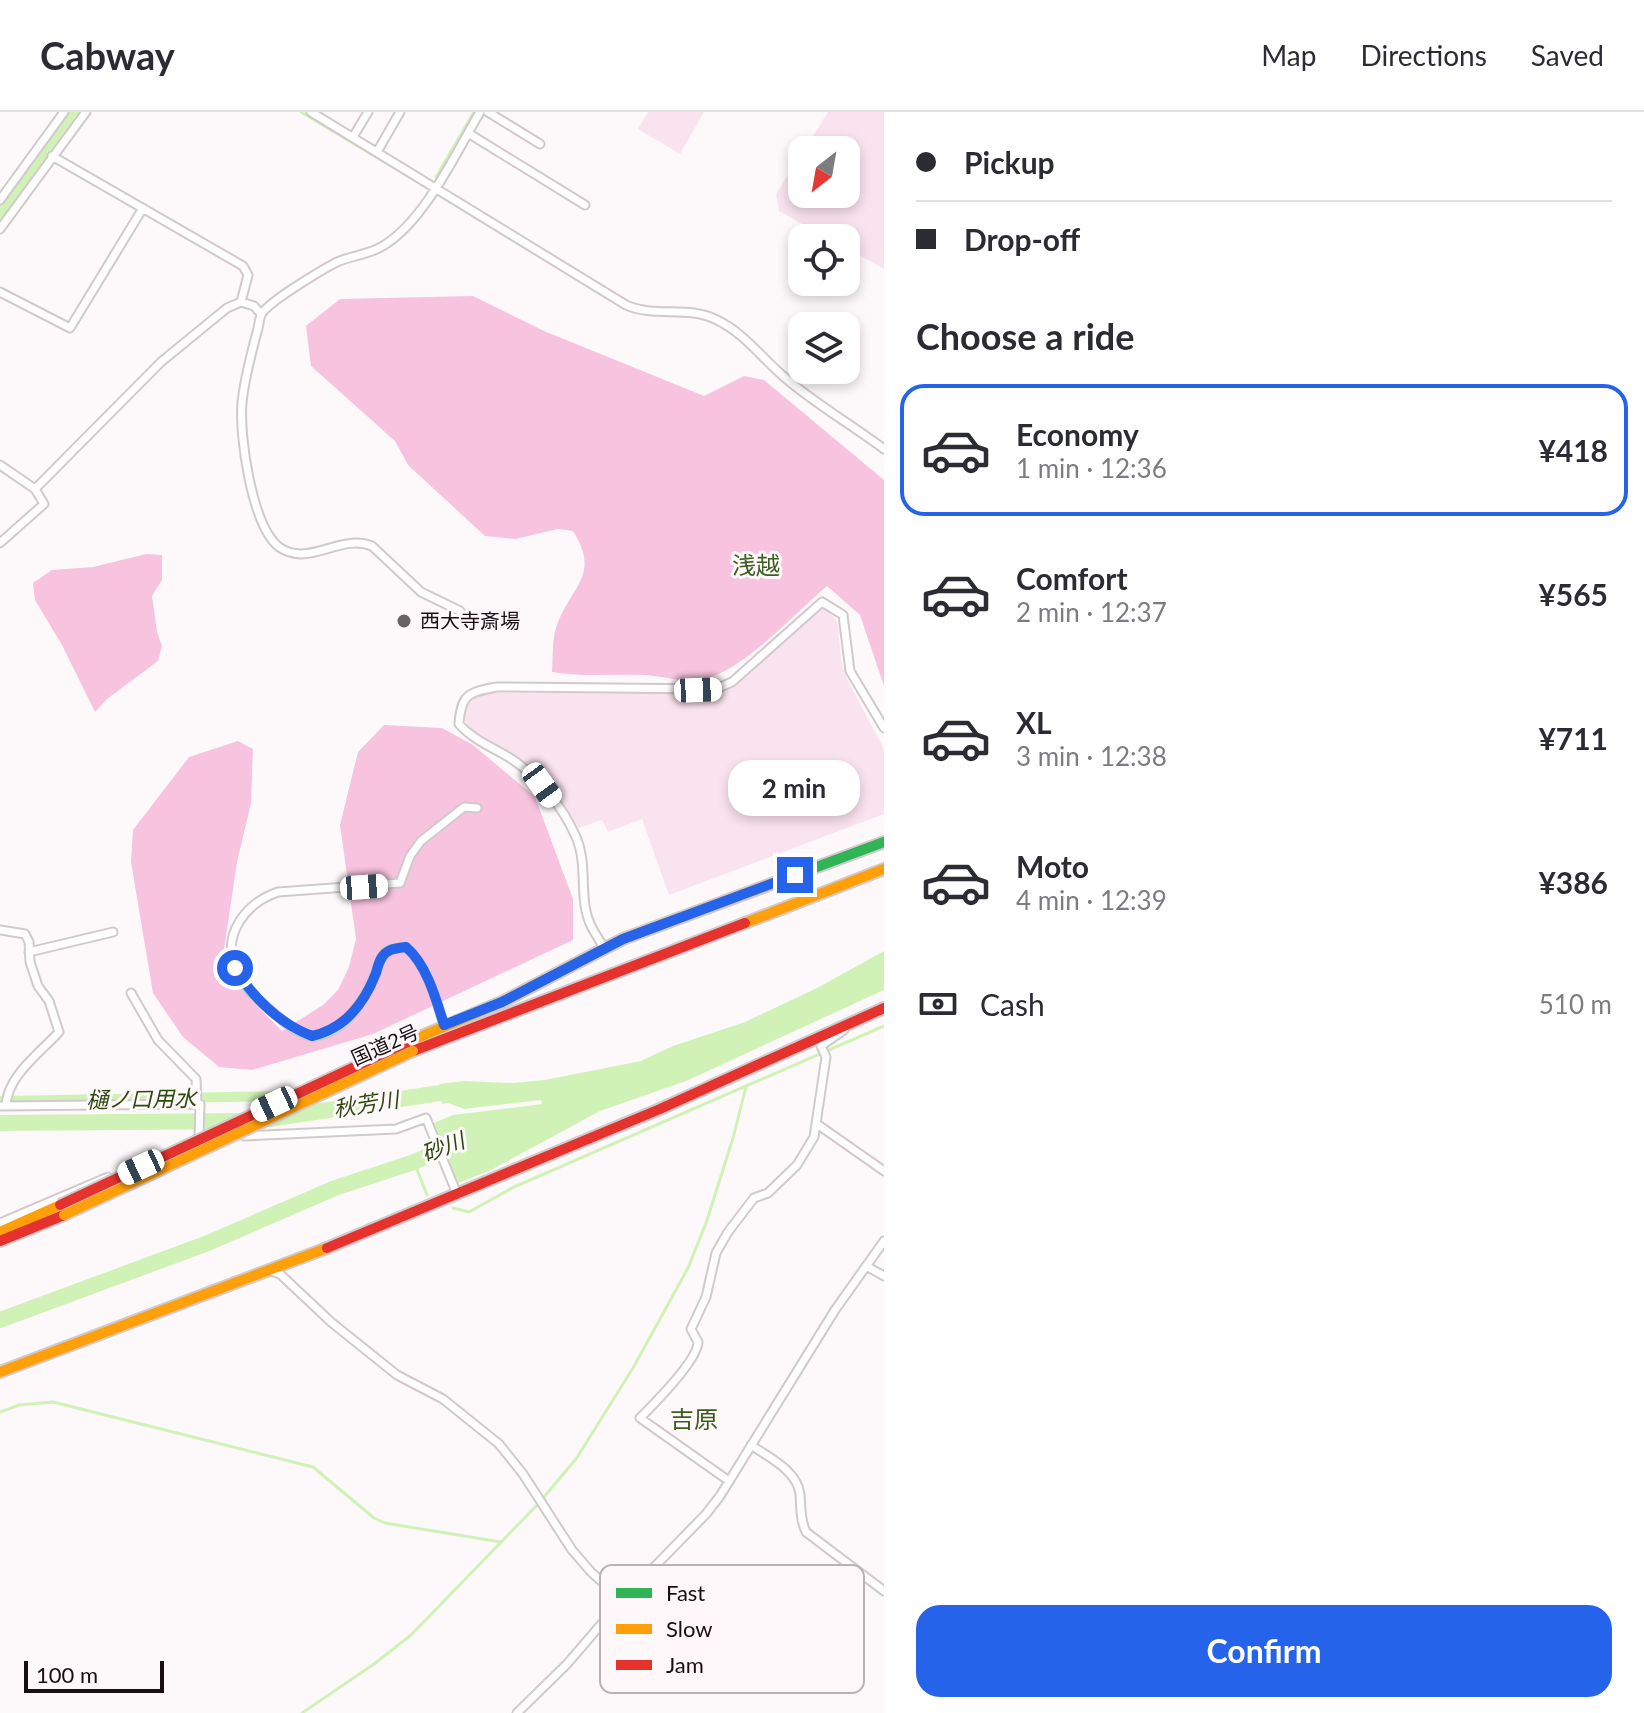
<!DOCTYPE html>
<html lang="en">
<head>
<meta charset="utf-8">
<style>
  body { margin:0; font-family:Lato,"Noto Sans JP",sans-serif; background:#f2f2f3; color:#2b2b33; height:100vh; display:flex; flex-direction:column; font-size:30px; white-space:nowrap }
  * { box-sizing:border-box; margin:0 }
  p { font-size:26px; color:#7c7c81 }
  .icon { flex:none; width:44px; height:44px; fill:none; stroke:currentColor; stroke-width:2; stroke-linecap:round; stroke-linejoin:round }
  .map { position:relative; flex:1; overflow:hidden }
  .side { display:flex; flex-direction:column; background:#fff; width:760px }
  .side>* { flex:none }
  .banner { display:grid; align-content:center; height:176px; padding:0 32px; background:#fff }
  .needle { width:52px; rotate:211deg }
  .tools { position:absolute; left:788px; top:24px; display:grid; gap:16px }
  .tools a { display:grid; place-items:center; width:72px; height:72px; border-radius:16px; background:#fff; box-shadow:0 4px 12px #0003; font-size:40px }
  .scale { position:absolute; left:24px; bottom:20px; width:140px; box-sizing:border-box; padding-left:8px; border:4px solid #180f14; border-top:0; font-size:22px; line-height:28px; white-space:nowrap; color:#180f14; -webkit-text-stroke:6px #fef8fb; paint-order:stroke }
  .end { position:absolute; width:36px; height:36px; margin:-18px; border:10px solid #2563eb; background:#fff; box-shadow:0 0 0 4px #fff }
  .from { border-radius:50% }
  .bubble { position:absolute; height:56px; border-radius:24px; background:#fff; box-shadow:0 4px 12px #0003; font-size:26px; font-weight:700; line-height:56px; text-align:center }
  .car { position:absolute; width:24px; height:48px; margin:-24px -12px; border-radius:10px; box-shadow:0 0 6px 2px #0007; background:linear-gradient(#fff 24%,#345 0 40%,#fff 0 76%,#345 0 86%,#fff 0) }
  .banner b { display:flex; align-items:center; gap:28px; height:76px; font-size:30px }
  .banner b+b { border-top:2px solid #e1e1e2 }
  .banner i { width:20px; height:20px; background:#2b2b33 }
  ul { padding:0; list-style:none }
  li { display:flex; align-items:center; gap:24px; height:132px; margin:0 16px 12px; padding:0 16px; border:4px solid transparent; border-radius:24px }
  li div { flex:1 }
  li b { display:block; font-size:30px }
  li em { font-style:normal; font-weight:700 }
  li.selected { border-color:#2563eb }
  li>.icon { width:72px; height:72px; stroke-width:1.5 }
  h2 { padding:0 32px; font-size:36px; line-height:96px }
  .pay { display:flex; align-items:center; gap:20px; height:88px; padding:0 32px; font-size:30px }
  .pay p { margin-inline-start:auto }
  .button { display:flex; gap:16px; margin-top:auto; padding:16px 32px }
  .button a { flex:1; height:92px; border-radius:24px; background:#2563eb; color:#fff; font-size:32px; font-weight:700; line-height:92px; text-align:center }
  header { display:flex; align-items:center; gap:48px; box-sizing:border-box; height:112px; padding:0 40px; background:#fff; border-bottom:2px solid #e1e1e2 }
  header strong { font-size:38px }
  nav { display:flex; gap:44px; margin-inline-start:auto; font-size:28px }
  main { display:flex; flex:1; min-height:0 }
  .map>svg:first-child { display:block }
  .green { fill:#f9e3ee }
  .forest { fill:#f7c3de }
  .water { fill:#d0f2b6 }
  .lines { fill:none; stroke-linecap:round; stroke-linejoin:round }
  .stream { stroke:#d0f2b6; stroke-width:3 }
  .canal { stroke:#d0f2b6; stroke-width:10 }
  .river { stroke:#d0f2b6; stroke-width:16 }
  .street-casing { stroke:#d1cacd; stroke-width:11 }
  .fast-casing { stroke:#d1cacd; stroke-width:14 }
  .slow-casing { stroke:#d1cacd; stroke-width:14 }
  .jam-casing { stroke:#d1cacd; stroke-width:14 }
  .street { stroke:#fffefe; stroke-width:7 }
  .fast { stroke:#30b455; stroke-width:10 }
  .slow { stroke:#ff9f0a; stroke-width:10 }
  .jam { stroke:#e5322d; stroke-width:10 }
  .slow-bridge-casing { stroke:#d1cacd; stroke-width:14; stroke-linecap:butt }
  .jam-bridge-casing { stroke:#d1cacd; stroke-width:14; stroke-linecap:butt }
  .slow-bridge { stroke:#ff9f0a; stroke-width:10 }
  .jam-bridge { stroke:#e5322d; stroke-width:10 }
  .route { stroke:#2563eb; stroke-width:10 }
  .poi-dot { fill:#686165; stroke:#fef8fb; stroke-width:3 }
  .labels { text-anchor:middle; stroke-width:6; stroke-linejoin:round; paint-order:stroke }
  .poi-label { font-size:20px; fill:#180f14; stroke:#fef8fb; text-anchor:start }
  .street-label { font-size:20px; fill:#180f14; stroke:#fef8fb }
  .water-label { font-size:22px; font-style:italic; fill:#2c4a0e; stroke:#fef8fb }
  .quarter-label { font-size:24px; fill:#3b5e1e; stroke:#fef8fb }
  .key { fill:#fef8fb; stroke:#b9b2b6; stroke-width:2 }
  .key-label { font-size:22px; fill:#180f14 }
</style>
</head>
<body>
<header>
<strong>Cabway</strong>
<nav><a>Map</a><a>Directions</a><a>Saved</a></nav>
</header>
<main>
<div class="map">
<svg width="884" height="1601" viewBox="0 0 884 1601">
  <rect width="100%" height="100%" fill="#fdf9fb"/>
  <path class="green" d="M648 0H704L680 42 638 17Z
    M828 0H884V157L846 136V126H827L779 99 776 82 802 41V82H846V38H804Z
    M818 495 826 496 838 511 841 550 847 567 884 637V702L669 783 642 707 608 720 602 708 579 716C564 694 550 671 529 653 509 637 424 608 484 581L725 580Z"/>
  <path class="forest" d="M473 184 544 219 704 284 744 264 764 268 884 368V574L860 503 827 474C794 502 746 556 705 567 685 572 665 564 644 563 613 562 584 565 552 560 553 546 552 529 556 516 569 475 602 465 573 419L558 417 515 427 485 424 408 353 395 329 311 254 306 214 340 187Z
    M146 442 162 443V468L152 484 157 520 162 534 158 549 107 587 95 600 62 533 35 488 33 471 52 458 93 455Z
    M384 613 442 616 473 633 535 685 573 787V828L373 922 252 958 219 955 183 925 153 881 131 750 133 718 189 645 238 629 253 637 251 691 237 750 222 851 258 895 282 919 323 893 338 878 349 855 356 827 340 713 358 640Z"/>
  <path class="water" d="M884 839V878L686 969 600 999 489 1059 458 1071 434 1011 453 1003 542 992 541 988 464 997 448 991 442 992 439 972 464 969 513 971 545 968 641 949 673 934 745 910 817 876Z"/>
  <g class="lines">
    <path class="stream" d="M301 0 428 76
      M436 65 474 0
      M414 1050 427 1083
      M453 1096 469 1100 514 1075 884 914
      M0 1300 19 1293 53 1290 313 1355 374 1406 385 1411 501 1430
      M302 1601 374 1552 411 1523 538 1392 576 1347 633 1256 688 1156 706 1111 733 1026 746 975"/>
    <path class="canal" d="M0 989 282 984"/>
    <path class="river" d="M0 102 76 0
      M269 1007 460 978
      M0 1011 246 1009
      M0 1208 208 1131 335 1076 414 1050 464 1028"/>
    <defs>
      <path id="street" d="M311 0 626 193C655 206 688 193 717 208 744 221 761 245 783 264 815 292 851 312 884 337
        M488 0 540 32
        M468 21 585 93
        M353 25 368 0
        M377 40 400 0
        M0 88 64 0
        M0 117 86 0
        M0 180 70 216 143 96
        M241 190 254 194 261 202
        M0 353 35 377 44 392 0 431
        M35 377 161 250 227 196 241 190 248 163 243 154 52 44
        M460 499 421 480 372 434C340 421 309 456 279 435 252 414 239 324 242 291 244 268 251 243 257 220 259 215 259 207 261 203 266 191 322 158 335 151 349 144 367 143 381 135 423 112 456 41 480 0
        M0 818 25 822 29 830 30 850 38 874 49 889 59 920C40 941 7 964 6 994
        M604 836C599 827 592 818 589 809 579 784 588 752 576 725 563 695 538 664 510 646 492 635 473 628 459 612 461 582 469 580 497 575L716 577 732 570 822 490 843 503 850 559 884 616
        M29 840 113 820
        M131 881 158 928 196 967 197 992
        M444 913C436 887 427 853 406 835 400 836 392 836 387 839 379 845 378 858 373 867 363 889 342 924 313 924 300 924 286 911 276 903 261 890 243 876 235 857 222 821 246 791 278 780L400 771 410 744 421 729 464 695 477 696
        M0 994 200 992 199 1023
        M817 1012 884 1059
        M244 1024 396 1017 426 1006 457 1082
        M0 1111 108 1065
        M866 1154 884 1164
        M271 1159 280 1162 331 1210 397 1263 443 1287 499 1332 523 1362 572 1438 591 1460 622 1488
        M751 1333C768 1345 797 1358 800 1382 801 1394 800 1408 806 1420L884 1479
        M729 1369 640 1306C654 1292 698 1248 698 1230L691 1217 706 1185 716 1141 728 1120 754 1086 768 1081 797 1053 814 1025 826 945 821 934 844 918
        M517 1601 567 1552 622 1488 706 1402 720 1384 835 1198 884 1129"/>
      <path id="fast" d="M782 768 884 730"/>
      <path id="slow" d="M745 811 884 757
        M408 930 502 890 623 827 782 768
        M0 1120 60 1093
        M0 1260 327 1136"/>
      <path id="jam" d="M413 939 745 811
        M0 1129 64 1103
        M327 1136 660 997 884 896"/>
    </defs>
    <use href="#street" class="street-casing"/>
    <use href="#fast" class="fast-casing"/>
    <use href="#slow" class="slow-casing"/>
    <use href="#jam" class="jam-casing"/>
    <use href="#street" class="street"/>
    <use href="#fast" class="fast"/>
    <use href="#slow" class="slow"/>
    <use href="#jam" class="jam"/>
    <defs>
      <path id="slow-bridge" d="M64 1103 413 939"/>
      <path id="jam-bridge" d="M60 1093 408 930"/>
    </defs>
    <use href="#slow-bridge" class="slow-bridge-casing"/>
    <use href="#jam-bridge" class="jam-bridge-casing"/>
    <use href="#slow-bridge" class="slow-bridge"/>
    <use href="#jam-bridge" class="jam-bridge"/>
  </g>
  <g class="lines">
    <path class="route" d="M235 856C252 885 280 912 312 924 344 917 364 892 376 861 378 854 380 844 387 840 392 836 400 836 406 835 427 853 436 887 444 913L502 890 623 827 795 763"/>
  </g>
  <circle class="poi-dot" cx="404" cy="509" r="8"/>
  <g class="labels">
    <g class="poi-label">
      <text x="420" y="516">西大寺斎場</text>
    </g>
    <g class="street-label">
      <text transform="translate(385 933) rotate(-24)" y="7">国道2号</text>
    </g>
    <g class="water-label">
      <text transform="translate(141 987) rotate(-1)" y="8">樋ノ口用水</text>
      <text transform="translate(366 992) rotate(-9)" y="8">秋芳川</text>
      <text transform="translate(443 1035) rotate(-21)" y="8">砂川</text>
    </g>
    <g class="quarter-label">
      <text x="756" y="462">浅越</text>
      <text x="694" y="1316">吉原</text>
    </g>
  </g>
  <rect x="600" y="1453" width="264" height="128" rx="12" class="key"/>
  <rect x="616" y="1476" width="36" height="10" fill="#30b455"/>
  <rect x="616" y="1512" width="36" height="10" fill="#ff9f0a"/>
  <rect x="616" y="1548" width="36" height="10" fill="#e5322d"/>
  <g class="key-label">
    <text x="666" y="1489">Fast</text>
    <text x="666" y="1525">Slow</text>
    <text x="666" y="1561">Jam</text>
  </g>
</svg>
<div class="tools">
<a><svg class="needle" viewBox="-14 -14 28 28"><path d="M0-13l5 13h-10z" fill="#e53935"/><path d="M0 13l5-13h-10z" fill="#7c7c81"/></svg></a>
<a><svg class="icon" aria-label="locate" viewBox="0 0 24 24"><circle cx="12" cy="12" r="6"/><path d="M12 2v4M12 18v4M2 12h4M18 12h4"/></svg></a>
<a><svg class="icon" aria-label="layers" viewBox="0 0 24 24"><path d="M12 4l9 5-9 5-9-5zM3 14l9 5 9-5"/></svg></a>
</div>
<div class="scale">100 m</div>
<i class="end from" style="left:235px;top:856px"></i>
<i class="end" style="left:795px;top:763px"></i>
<div class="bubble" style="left:728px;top:648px;width:132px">2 min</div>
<i class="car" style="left:698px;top:578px;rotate:88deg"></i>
<i class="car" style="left:542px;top:673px;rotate:144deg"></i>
<i class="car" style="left:364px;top:775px;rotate:86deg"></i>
<i class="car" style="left:274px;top:992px;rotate:245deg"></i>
<i class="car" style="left:141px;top:1055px;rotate:245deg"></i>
</div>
<section class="side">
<div class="banner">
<b><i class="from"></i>Pickup</b>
<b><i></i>Drop-off</b>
</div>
<h2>Choose a ride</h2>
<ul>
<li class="selected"><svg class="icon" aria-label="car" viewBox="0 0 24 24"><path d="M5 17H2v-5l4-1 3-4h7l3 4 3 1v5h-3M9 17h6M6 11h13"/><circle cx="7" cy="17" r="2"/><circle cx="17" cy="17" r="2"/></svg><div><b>Economy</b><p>1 min · 12:36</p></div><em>¥418</em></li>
<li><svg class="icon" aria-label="car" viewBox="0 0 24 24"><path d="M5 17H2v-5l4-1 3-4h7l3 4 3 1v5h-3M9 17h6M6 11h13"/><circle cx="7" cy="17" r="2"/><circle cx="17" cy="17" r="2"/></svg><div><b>Comfort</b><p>2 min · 12:37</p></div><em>¥565</em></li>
<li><svg class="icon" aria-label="car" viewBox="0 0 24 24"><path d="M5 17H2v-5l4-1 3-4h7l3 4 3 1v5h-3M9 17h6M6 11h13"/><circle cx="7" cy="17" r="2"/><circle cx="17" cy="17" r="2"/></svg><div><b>XL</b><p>3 min · 12:38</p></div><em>¥711</em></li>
<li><svg class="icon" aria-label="car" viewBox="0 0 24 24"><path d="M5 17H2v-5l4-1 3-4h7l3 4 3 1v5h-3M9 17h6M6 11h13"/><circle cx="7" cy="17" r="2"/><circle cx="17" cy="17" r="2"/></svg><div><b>Moto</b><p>4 min · 12:39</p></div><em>¥386</em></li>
</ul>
<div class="pay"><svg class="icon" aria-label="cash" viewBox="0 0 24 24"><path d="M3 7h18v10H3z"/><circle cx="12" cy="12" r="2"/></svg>Cash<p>510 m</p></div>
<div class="button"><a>Confirm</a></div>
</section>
</main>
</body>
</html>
